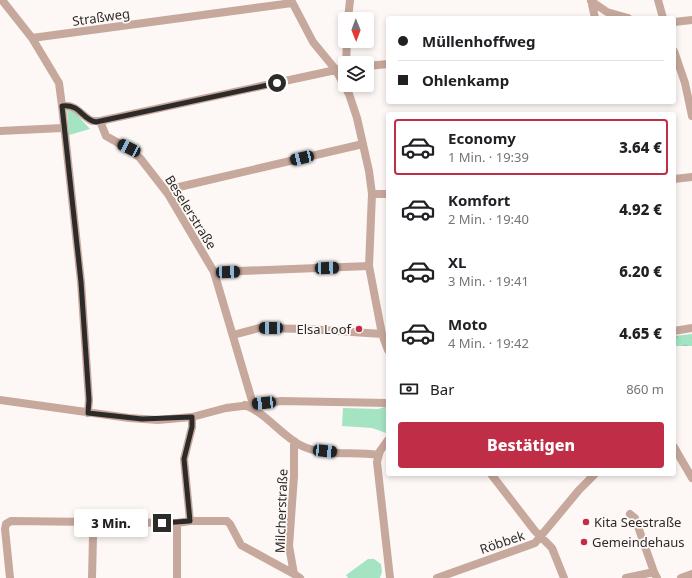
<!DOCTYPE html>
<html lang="de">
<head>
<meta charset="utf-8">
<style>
  body { margin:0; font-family:"Noto Sans",sans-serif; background:#f6f6f6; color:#202124; height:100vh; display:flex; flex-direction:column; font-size:15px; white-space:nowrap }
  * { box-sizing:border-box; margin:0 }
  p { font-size:13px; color:#757577 }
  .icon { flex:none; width:22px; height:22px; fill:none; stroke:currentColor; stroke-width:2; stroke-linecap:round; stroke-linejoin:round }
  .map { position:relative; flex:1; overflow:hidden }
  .panel { position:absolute; left:386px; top:112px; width:290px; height:364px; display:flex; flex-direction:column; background:#fff; border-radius:4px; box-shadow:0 2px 6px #0003 }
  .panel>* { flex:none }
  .guide { position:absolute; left:386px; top:16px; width:290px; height:88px; border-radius:4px; box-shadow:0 2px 6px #0003; display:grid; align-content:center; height:88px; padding:0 12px; background:#fff }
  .needle { width:26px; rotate:179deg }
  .buttons { position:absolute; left:338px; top:12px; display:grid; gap:8px }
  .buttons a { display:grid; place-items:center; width:36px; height:36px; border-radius:4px; background:#fff; box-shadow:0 2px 6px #0003; font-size:20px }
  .end { position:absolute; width:18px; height:18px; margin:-9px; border:5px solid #2d2b2a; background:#fff; box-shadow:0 0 0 2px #fff }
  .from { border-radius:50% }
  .bubble { position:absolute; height:28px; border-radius:4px; background:#fff; box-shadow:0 2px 6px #0003; font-size:13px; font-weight:800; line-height:28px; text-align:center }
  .car { position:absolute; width:12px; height:24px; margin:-12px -6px; border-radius:5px; box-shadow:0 0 3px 1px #0007; background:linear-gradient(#222 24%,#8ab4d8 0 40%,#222 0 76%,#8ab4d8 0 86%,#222 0) }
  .guide b { display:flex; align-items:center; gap:14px; height:38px; font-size:15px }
  .guide b+b { border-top:1px solid #e0e0e0 }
  .guide i { width:10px; height:10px; background:#202124 }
  ul { padding:7px 0 0; list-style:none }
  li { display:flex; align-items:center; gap:12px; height:56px; margin:0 8px 6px; padding:0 4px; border:2px solid transparent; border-radius:4px }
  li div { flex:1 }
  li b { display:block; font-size:15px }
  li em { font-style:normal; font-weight:800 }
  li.active { border-color:#bf2e46 }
  li>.icon { width:36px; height:36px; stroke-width:1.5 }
  .pay { display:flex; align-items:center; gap:10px; height:44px; padding:0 12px; font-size:15px }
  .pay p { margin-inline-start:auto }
  .action { display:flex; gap:8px; margin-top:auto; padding:8px 12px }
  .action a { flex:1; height:46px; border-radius:4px; background:#bf2e46; color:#fff; font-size:16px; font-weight:800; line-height:46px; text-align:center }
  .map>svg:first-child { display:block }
  .green { fill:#a4e4c3 }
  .forest { fill:url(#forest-crowns) }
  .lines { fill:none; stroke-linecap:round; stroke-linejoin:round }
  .minor { stroke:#c7a89c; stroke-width:8 }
  .route { stroke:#2d2b2a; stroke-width:5 }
  .poi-dot { fill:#bf2e46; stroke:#fdf8f5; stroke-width:1.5 }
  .labels { text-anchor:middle; stroke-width:3.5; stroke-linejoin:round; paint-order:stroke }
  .street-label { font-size:13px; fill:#2d2b2a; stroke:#fdf8f5 }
  .poi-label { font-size:13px; fill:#2d2b2a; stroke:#fdf8f5; text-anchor:start }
</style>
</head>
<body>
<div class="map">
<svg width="692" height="578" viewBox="0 0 692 578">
  <defs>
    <pattern id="forest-crowns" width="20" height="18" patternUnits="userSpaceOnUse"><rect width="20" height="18" fill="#a4e4c3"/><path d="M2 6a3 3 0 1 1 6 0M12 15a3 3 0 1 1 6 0" fill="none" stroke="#8ec4a8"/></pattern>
  </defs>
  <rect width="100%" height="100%" fill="#fdf8f5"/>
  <path class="green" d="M67 109 73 110 90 129 69 135Z
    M388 406V430L386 433 372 428 342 426 343 408 378 409Z
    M368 559H374L381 564 382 572 380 578H348L346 575Z"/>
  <path class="forest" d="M692 334V346H674V336Z"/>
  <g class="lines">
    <path class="minor" d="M2 0 32 38 59 83 62 106C77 104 80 115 92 121H100L345 68
      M291 0 313 42 336 70 349 94 357 118 369 171 372 194 369 266 382 334 388 350
      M591 0 595 18
      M658 0 663 18
      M591 1 607 12 628 18
      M348 19 350 0
      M674 22 692 20
      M32 38 292 3
      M674 51 685 83 692 116
      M346 63 347 41
      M367 66 388 64
      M62 106 81 282 89 400 88 413
      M100 121 106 136 129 149 140 158 168 194 214 272 253 404
      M0 131 63 128
      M674 179 692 177
      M168 194 179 187 363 144
      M372 194H388
      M214 272 369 266
      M674 331 692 328
      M233 335 259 328 307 329 382 334
      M0 400 129 418 158 420 192 417 226 408 281 401 388 403
      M245 405C267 414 280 434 300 445 323 457 353 451 378 455
      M192 417V427L184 459 190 521H227L230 524 241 545 294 574
      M388 440 380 451 377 462 390 578
      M294 441V476L289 546 294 574 300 578
      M674 447 692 478
      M491 474 535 531 552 548 564 578
      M630 514 635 518 654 572
      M91 523 93 536 92 578
      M177 523V578
      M10 578 5 529 6 524 11 521 177 523 190 521
      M437 578 535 543 579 490 595 474
      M626 578 654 572 657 578
      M681 578 692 574"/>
  </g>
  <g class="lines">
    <path class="route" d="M162 523 190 521 184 459 192 427V417L142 419 88 413 89 400 81 282 62 106C81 104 81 119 96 122L277 83"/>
  </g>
  <g class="poi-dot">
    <circle cx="359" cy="329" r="4"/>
    <circle cx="586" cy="522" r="4"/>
    <circle cx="584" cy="542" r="4"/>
  </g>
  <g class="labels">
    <g class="street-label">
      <text transform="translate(101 17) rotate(-8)" y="5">Straßweg</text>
      <text transform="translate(191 212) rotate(58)" y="5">Beselerstraße</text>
      <text transform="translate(281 511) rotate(-88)" y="5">Milcherstraße</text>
      <text transform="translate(502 542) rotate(-19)" y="5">Röbbek</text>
    </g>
    <g class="poi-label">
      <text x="351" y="334" text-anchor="end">Elsa Loof</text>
      <text x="594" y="527">Kita Seestraße</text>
      <text x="592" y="547">Gemeindehaus</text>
    </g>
  </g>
</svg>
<div class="buttons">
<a><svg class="needle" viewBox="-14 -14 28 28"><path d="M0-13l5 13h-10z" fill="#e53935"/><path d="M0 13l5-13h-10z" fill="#757577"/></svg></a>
<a><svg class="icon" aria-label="layers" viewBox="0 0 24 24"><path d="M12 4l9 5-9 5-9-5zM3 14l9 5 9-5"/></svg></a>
</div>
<i class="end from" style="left:277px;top:83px"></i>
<i class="end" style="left:162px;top:523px"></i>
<div class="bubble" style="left:74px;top:509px;width:74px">3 Min.</div>
<i class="car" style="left:129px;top:148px;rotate:296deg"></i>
<i class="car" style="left:302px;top:158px;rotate:257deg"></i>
<i class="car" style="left:327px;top:268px;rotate:88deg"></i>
<i class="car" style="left:228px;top:272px;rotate:88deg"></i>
<i class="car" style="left:271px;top:328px;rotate:270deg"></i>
<i class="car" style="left:264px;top:403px;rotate:264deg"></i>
<i class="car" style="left:325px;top:451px;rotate:96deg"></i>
<div class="guide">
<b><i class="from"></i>Müllenhoffweg</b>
<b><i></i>Ohlenkamp</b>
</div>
<section class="panel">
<ul>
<li class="active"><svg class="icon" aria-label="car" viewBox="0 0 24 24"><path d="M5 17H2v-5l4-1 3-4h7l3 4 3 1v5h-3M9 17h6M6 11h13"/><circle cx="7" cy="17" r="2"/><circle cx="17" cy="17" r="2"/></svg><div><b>Economy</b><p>1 Min. · 19:39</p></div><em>3.64 €</em></li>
<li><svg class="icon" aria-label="car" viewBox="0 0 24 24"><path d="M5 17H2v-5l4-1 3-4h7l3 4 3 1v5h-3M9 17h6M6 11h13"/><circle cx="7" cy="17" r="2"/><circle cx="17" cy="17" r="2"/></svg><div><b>Komfort</b><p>2 Min. · 19:40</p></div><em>4.92 €</em></li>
<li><svg class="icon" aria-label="car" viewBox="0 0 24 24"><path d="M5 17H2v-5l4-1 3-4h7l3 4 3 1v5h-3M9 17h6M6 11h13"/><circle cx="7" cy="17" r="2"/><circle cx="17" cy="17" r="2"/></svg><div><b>XL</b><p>3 Min. · 19:41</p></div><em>6.20 €</em></li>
<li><svg class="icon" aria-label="car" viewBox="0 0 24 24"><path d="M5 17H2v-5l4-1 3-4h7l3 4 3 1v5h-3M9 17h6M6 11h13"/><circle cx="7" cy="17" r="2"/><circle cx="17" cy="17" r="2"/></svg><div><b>Moto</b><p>4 Min. · 19:42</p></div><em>4.65 €</em></li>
</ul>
<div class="pay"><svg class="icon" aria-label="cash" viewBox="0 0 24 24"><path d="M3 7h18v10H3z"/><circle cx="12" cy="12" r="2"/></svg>Bar<p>860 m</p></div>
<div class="action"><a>Bestätigen</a></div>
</section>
</div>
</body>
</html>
